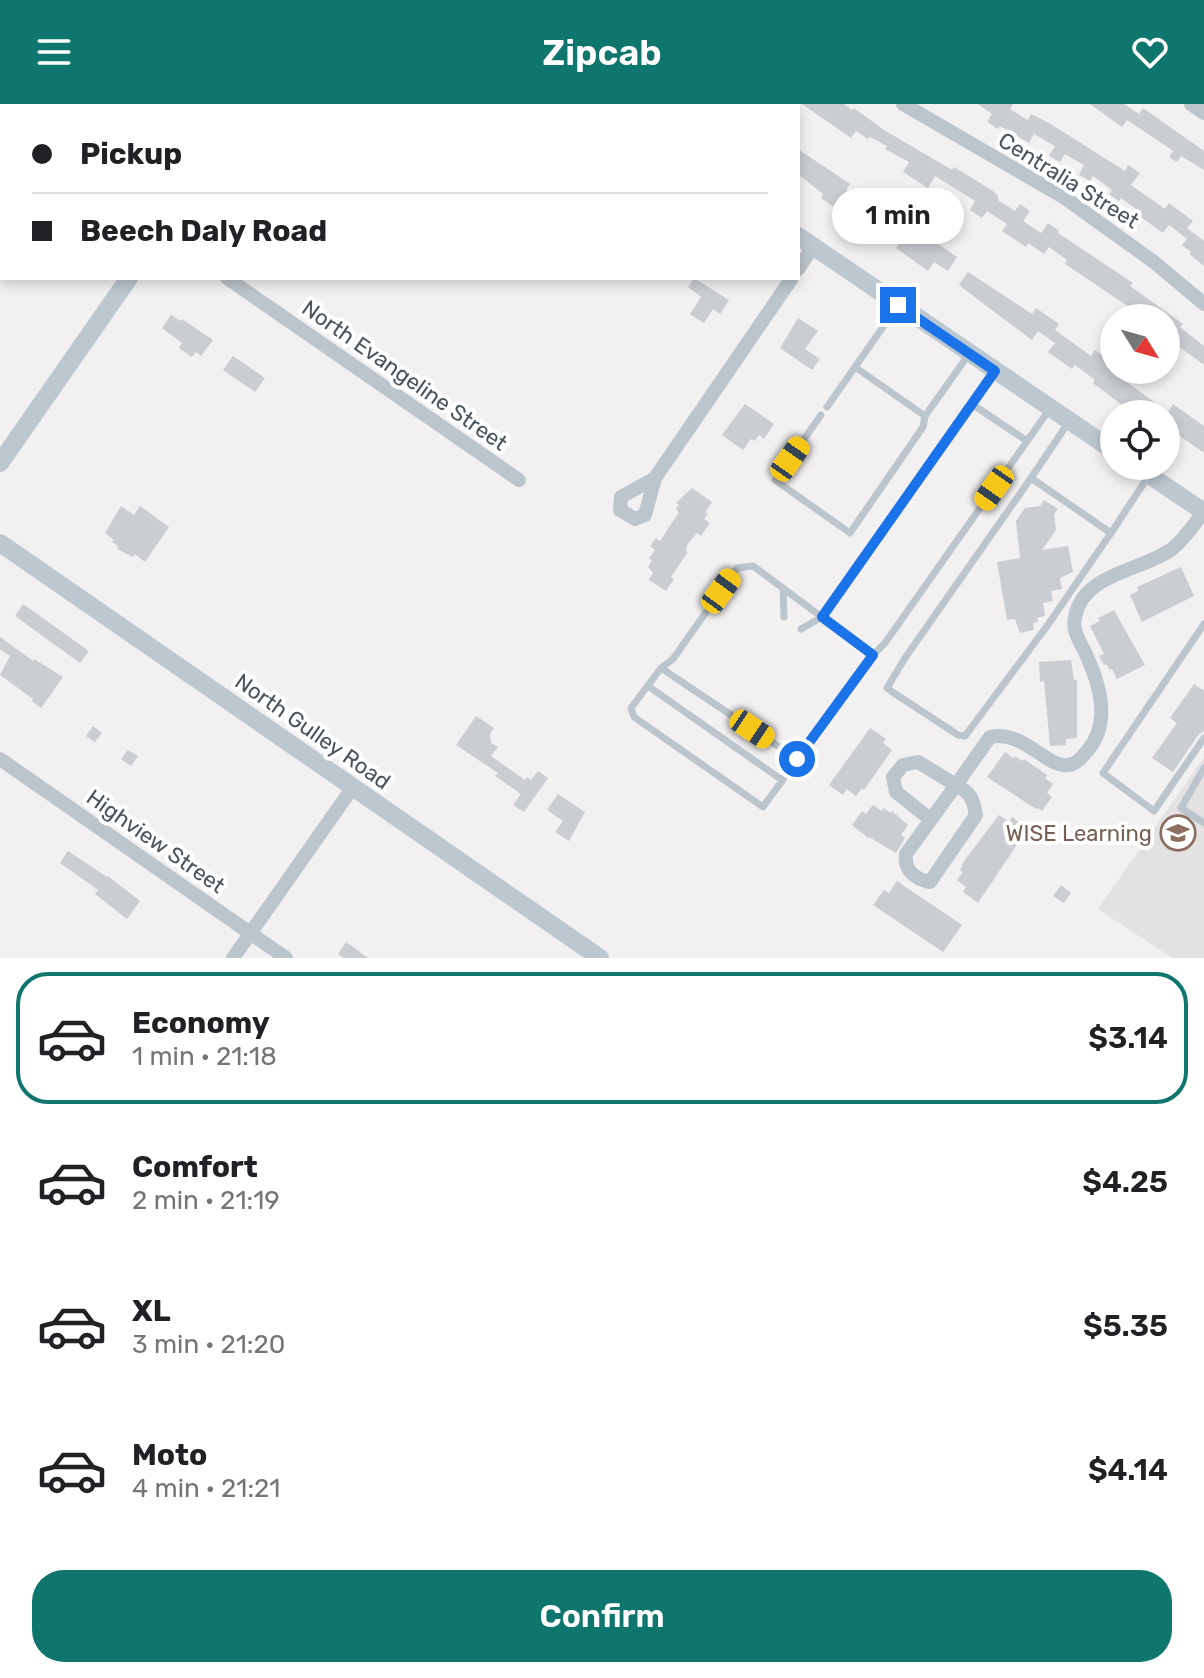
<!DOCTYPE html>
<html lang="en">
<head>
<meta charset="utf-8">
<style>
  body { margin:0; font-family:Rubik,sans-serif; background:#f6f6f6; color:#202124; height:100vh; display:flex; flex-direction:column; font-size:30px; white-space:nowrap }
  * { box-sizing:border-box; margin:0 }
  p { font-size:26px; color:#757577 }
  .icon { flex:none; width:44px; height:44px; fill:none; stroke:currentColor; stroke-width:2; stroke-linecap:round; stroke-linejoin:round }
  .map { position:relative; height:854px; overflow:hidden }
  .details { display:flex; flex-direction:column; background:#fff; flex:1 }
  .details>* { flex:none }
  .hud { position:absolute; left:0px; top:0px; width:800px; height:176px; box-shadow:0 4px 12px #0003; display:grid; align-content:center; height:176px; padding:0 32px; background:#fff }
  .needle { width:52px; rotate:127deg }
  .fabs { position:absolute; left:1100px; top:200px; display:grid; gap:16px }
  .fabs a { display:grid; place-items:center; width:80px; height:80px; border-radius:50%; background:#fff; box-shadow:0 4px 12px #0003; font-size:40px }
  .end { position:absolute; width:36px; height:36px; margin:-18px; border:10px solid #1a73e8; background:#fff; box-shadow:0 0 0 4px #fff }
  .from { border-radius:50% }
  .bubble { position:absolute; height:56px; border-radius:28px; background:#fff; box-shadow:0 4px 12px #0003; font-size:26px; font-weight:600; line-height:56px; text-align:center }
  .car { position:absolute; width:24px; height:48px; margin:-24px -12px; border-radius:10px; box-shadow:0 0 6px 2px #0007; background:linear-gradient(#f5c518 24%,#345 0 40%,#f5c518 0 76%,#345 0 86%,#f5c518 0) }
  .hud b { display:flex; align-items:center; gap:28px; height:76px; font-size:30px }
  .hud b+b { border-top:2px solid #e0e0e0 }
  .hud i { width:20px; height:20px; background:#202124 }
  ul { padding:14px 0 0; list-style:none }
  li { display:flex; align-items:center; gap:24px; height:132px; margin:0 16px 12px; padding:0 16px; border:4px solid transparent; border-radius:32px }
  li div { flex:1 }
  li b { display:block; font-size:30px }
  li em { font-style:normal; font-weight:600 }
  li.on { border-color:#0f766e }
  li>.icon { width:72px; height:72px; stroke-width:1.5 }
  .cta { display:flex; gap:16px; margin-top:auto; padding:16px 32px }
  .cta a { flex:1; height:92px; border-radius:32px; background:#0f766e; color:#fff; font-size:32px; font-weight:600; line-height:92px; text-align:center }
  header { display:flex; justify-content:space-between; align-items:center; height:104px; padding:0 32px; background:#0f766e; color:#fff; font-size:36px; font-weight:600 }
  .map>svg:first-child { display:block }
  .education { fill:#e3e1e1 }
  .building { fill:#cacdd2 }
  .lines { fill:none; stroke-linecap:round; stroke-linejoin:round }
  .lane { stroke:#bcc5cb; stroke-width:7 }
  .street { stroke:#bcc5cb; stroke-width:14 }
  .secondary { stroke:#bdc7d0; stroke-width:18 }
  .route { stroke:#1a73e8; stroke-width:10 }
  .labels { text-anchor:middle; stroke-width:8; stroke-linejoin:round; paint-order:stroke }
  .street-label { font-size:22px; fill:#49545c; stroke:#fff }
  .education-label { font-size:22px; fill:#785e54; stroke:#fff; text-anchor:end }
</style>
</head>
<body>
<header><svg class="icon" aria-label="menu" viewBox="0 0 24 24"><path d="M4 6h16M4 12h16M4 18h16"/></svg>Zipcab<svg class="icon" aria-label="heart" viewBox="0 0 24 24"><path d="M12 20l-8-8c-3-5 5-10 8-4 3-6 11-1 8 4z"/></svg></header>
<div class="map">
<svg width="1204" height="854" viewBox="0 0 1204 854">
  <rect width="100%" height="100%" fill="#f2f0f0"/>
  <path class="education" d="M1204 653V854H1172L1098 805Z"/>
  <path class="building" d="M802 0H844L852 6 854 4 884 26 952 66 954 63 985 82 997 90 999 97 1015 107 1020 100 1030 107 1023 117 1041 129 1048 119 1059 127 1058 129 1133 179 1130 182 1183 220 1180 223 1204 242V261L1166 233V214H1138L1126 206 1129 203 1065 160 1067 156 1049 143 1044 150 1028 139 1026 143 1002 127 1007 120 987 107 982 114 970 106 975 97 935 72 928 84 903 68 909 58 885 45 887 42 870 33 868 35 856 27 851 34Z
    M978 0H1013L1010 5 1028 16 1031 10 1049 19 1125 67 1128 61 1140 69 1131 81 1165 105 1169 99 1193 117 1187 124 1204 137V162L1189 150 1191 148 1182 141 1187 135 1169 121 1163 129 1134 108 1136 105 1121 94 1119 97 1109 90 1112 86 1093 72 1090 77 1079 71 1084 61 1065 50 1060 58 1049 52 1055 42 1034 30 1029 39 1000 22 998 25 987 18 992 10Z
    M1090 0H1124L1139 10 1143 4 1204 47V66L1181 52 1177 58 1169 53 1173 47 1163 40 1127 16 1122 23Z
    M798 45 850 80 846 86 868 102 872 96 881 103 875 112 883 118 876 128 838 100 835 104 821 94 823 90 798 70Z
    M899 113 957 153 948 167 934 158 928 167 896 144 901 136 889 128Z
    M968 168 1032 210 1036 204 1059 220 1055 226 1091 252 1095 246 1114 260V269L1168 308 1173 300 1204 322V349L1173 327 1166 337V310H1134L1093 279 1095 276 1075 261 1072 265 1048 248 1055 239 1038 227 1032 236 989 204 959 181Z
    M694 174 729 196 720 210 713 205 704 219 690 210 701 193 688 183Z
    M171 211 181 217 182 215 213 236 201 252 196 248 192 253 179 244 182 239 162 224Z
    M798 214 818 227 805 245 820 255 812 266 780 244Z
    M233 252 265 274 255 288 223 266Z
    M745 300 774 320 764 335 759 331 755 337 751 335 743 346 722 331Z
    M692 384 712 398 705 408 708 410 704 415 710 419 701 432 697 429 687 441 686 447 688 448 671 473 674 475 666 487 649 476 653 469 648 463 652 456 649 454 655 446 650 442 656 434 660 437 679 408 676 405 679 401 676 399Z
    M1044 396 1058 405 1054 410 1056 426 1042 446 1068 442 1073 468 1060 474 1062 485 1051 487 1053 497 1043 499 1045 512 1037 514 1038 518 1033 519 1034 526 1020 529 1015 515 1007 516 997 458 1020 454 1016 417 1025 404 1040 402Z
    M121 402 134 411 140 402 169 423 145 458 135 450 133 453 117 445 118 442 112 438 114 436 105 429Z
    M1181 463 1194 492 1142 518 1130 491 1138 487 1137 483Z
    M23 500 89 547 80 559 15 512Z
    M1114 506 1145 561 1117 575 1112 565 1110 566 1106 560 1104 561 1099 552 1104 550 1090 522 1100 517 1098 514Z
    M0 533 33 557 34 555 63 573 41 604 32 597 33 595 0 571 10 552 0 545Z
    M1071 556 1074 576H1077V634L1066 635V641L1050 642 1044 577 1040 578 1039 558Z
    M1194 580 1204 587V627L1199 630 1173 668 1152 654 1177 619 1170 614Z
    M476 612 494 624 490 630 491 639 498 643 491 652 525 676 527 673 531 676 538 667 548 674 524 708 513 701 521 690 495 672 498 669 456 641Z
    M93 622 102 629 95 638 86 632Z
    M870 624 886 635 883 639 892 646 864 686 862 684 856 692 847 685 843 691 829 681Z
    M128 646 138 652 131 662 121 655Z
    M1005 648 1013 654 1015 652 1022 657 1024 655 1047 671 1045 674 1053 680 1047 689 1052 693 1042 707 1038 704 1036 705 987 673Z
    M558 690 585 708 569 737 555 728 563 717 547 706Z
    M873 701 882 707 883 704 891 709 892 707 908 721 901 731 905 734 896 749 869 733 868 734 852 721 862 707 866 710Z
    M999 711 1009 718 1012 713 1028 724 978 799 963 788 966 783 957 776 963 768 960 766 964 757Z
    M68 747 107 773 108 772 140 797 127 815 95 790 98 786 60 759Z
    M897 777 962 821 943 848 873 801 884 786 889 789Z
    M1061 781 1071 789 1064 799 1053 792Z
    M346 838 368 854H344L338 850Z"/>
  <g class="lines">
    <path class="lane" d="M855 263 925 312
      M972 300 1027 337
      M827 303 897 203
      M821 311 775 376 850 429 923 323 925 312 969 250
      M1068 319 1031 374 1111 429 1148 373
      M1031 374 905 554 887 584 894 589 958 631 965 632 1047 522 1111 429
      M783 484 784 513
      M1204 520 1103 669 1154 707 1204 634
      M801 525 822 513 994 269
      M661 564 673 555 737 464 753 462 873 551
      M648 582 782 676
      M797 655 661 564 631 604 634 613 763 703 873 551 885 539 1049 306
      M1204 664 1181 704 1204 719"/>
    <path class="street" d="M903 0 1065 94 1154 158 1204 200
      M1191 0 1204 9
      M754 2 755 0
      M779 2 780 0
      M0 18 2 20
      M798 165 813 143
      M227 174 519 376
      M655 374 621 393 620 406 635 415 645 411 655 374 792 174
      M0 655 286 854
      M930 715 896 688 893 673 903 661 918 658 956 681 906 750C904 766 914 775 930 778L976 711C973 695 971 689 956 681L990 633C1023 625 1047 665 1069 661 1077 660 1083 652 1088 646 1112 617 1099 578 1085 548 1079 536 1072 526 1075 513 1083 469 1142 467 1172 445 1184 436 1194 420 1204 408
      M233 854 353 683"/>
    <path class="secondary" d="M607 0 610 2
      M248 2 250 0
      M798 132 1114 347
      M0 359 129 174
      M1136 362 1204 408
      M0 439 600 854"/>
  </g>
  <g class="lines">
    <path class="route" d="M797 655 873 551 822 513 995 267 898 201"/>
  </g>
  <defs>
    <symbol id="school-ring" viewBox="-11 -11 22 22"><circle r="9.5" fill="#fff" stroke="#8d6e63" stroke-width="1.5"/><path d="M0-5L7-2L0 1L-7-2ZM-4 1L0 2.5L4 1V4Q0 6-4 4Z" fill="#8d6e63"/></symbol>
  </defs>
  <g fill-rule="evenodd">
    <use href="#school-ring" x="1158" y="709" width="40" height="40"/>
  </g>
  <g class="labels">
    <g class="street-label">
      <text transform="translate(1069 76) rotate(32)" y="8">Centralia Street</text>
      <text transform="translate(405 271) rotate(35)" y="8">North Evangeline Street</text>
      <text transform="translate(313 627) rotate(35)" y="8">North Gulley Road</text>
      <text transform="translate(156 737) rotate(35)" y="8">Highview Street</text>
    </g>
    <g class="education-label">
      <text x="1152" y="737">WISE Learning</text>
    </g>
  </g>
</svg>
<div class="fabs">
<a><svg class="needle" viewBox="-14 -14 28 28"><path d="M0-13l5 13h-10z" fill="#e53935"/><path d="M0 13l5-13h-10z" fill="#757577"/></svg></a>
<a><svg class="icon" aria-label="locate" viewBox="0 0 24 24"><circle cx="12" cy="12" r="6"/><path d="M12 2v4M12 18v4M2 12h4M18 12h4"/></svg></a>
</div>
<i class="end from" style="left:797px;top:655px"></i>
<i class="end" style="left:898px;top:201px"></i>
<div class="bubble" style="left:832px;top:84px;width:132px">1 min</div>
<i class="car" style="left:790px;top:355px;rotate:35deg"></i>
<i class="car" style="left:994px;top:384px;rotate:215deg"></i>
<i class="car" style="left:721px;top:487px;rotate:36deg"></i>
<i class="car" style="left:752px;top:625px;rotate:124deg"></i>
<div class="hud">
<b><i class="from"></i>Pickup</b>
<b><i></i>Beech Daly Road</b>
</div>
</div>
<section class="details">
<ul>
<li class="on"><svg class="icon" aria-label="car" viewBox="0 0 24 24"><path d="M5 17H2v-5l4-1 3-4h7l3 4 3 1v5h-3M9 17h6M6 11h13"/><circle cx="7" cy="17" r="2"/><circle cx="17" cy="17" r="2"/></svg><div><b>Economy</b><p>1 min · 21:18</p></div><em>$3.14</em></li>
<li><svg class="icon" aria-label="car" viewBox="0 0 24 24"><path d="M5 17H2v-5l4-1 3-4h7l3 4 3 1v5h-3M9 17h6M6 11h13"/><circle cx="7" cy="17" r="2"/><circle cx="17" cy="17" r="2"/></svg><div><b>Comfort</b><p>2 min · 21:19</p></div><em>$4.25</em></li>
<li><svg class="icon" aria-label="car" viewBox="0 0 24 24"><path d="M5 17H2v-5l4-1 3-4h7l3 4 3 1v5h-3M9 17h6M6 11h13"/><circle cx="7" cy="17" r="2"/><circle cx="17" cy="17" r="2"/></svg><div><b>XL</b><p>3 min · 21:20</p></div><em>$5.35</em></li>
<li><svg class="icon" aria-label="car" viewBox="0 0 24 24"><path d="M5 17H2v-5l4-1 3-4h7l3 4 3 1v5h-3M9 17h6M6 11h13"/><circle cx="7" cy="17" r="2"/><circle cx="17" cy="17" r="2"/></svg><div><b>Moto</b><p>4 min · 21:21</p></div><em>$4.14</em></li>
</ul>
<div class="cta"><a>Confirm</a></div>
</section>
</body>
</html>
